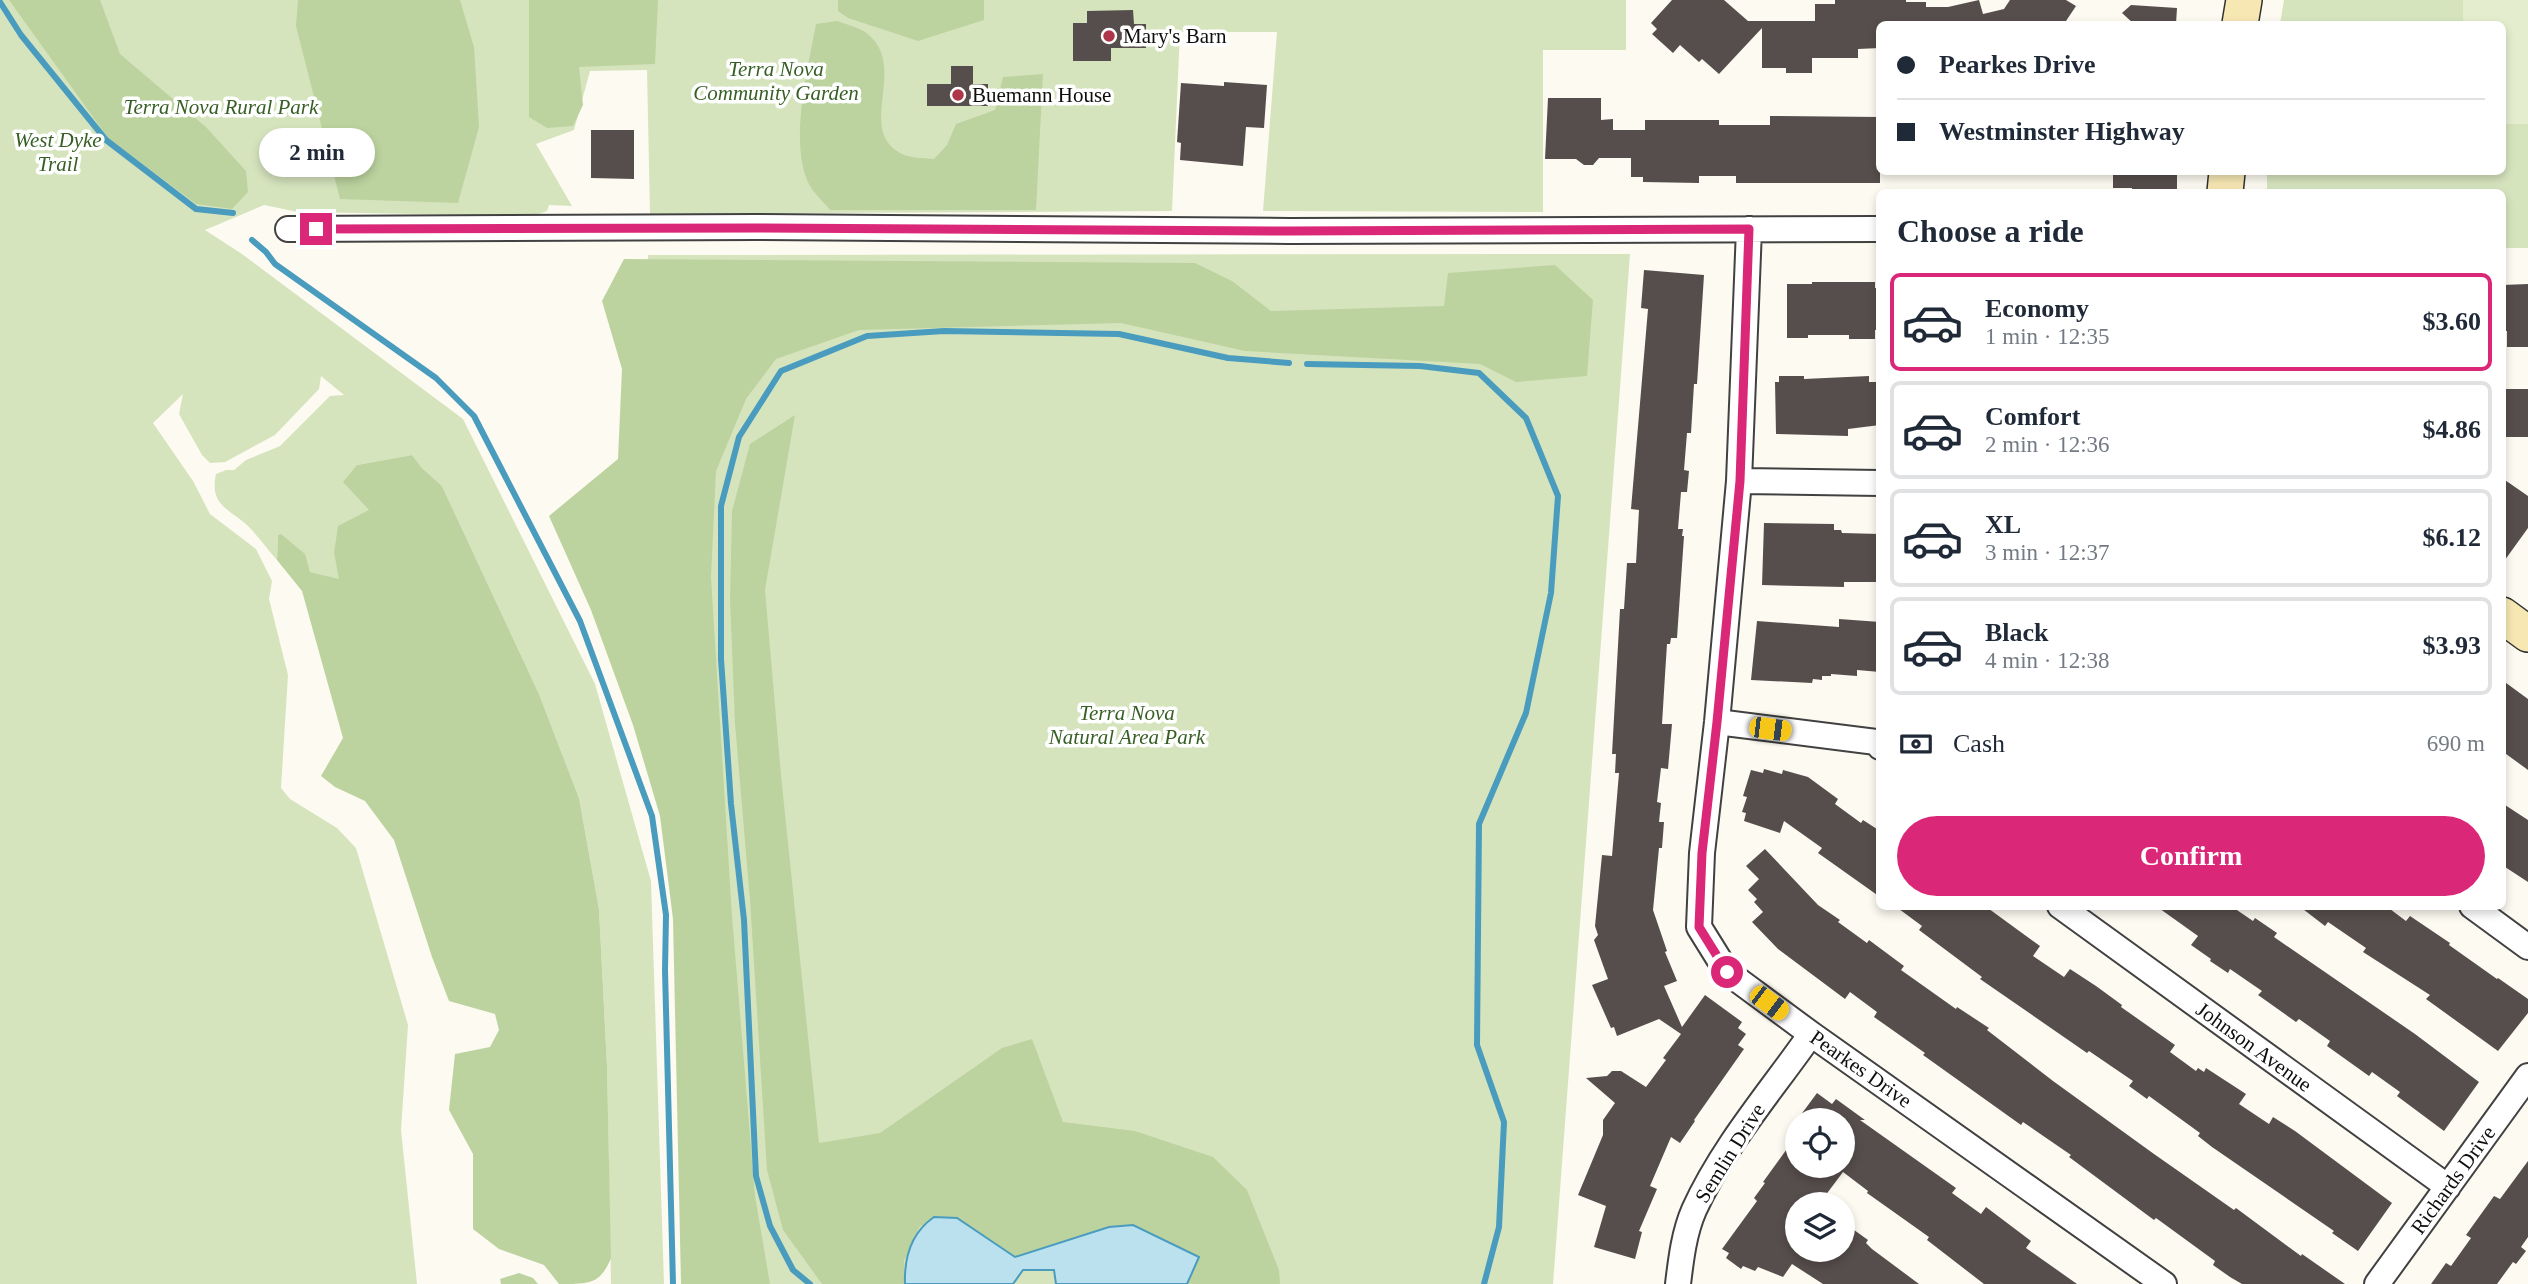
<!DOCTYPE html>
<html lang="en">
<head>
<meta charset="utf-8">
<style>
  body { margin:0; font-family:Georgia,serif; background:#f6f6f7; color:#1f2937; height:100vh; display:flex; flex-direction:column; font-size:26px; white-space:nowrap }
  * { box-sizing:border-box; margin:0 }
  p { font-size:23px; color:#747a83 }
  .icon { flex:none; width:38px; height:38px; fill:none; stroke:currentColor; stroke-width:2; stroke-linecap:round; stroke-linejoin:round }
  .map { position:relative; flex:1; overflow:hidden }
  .drawer { position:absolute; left:1876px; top:189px; width:630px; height:721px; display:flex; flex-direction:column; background:#fff; border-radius:10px; box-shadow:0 4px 10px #0003 }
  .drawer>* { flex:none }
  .top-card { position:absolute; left:1876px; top:21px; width:630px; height:154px; border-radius:10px; box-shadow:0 4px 10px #0003; display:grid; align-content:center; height:154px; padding:0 21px; background:#fff }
  .controls { position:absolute; left:1785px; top:1108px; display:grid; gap:14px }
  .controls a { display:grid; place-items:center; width:70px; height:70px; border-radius:50%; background:#fff; box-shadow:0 4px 10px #0003; font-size:35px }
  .end { position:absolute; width:32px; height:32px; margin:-16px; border:9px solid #db2777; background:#fff; box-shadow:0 0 0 4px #fff }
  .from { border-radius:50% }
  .bubble { position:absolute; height:49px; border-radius:24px; background:#fff; box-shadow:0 4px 10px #0003; font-size:23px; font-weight:800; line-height:49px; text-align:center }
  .car { position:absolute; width:21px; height:42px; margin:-21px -10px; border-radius:9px; box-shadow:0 0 5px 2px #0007; background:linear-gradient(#f5c518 24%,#345 0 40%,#f5c518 0 76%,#345 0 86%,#f5c518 0) }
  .top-card b { display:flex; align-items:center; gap:24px; height:66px; font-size:26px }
  .top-card b+b { border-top:2px solid #e0e1e3 }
  .top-card i { width:18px; height:18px; background:#1f2937 }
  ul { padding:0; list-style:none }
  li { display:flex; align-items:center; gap:21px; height:98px; margin:0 14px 10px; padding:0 7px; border:4px solid #e0e1e3; border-radius:10px }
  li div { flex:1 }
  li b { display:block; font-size:26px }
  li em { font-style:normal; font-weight:800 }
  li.selected { border-color:#db2777 }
  li>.icon { width:63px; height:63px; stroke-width:1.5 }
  h2 { padding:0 21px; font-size:32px; line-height:84px }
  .pay { display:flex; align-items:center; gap:18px; height:77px; padding:0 21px; font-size:26px }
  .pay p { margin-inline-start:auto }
  .action { display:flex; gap:14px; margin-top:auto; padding:14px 21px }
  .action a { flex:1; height:80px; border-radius:42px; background:#db2777; color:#fff; font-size:28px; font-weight:800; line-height:80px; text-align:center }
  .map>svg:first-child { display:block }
  .green { fill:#d6e4be }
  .forest { fill:#bcd39f }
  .pitch { fill:#e5edcf }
  .water { fill:#bbe1ef; stroke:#4a9cbe; stroke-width:2 }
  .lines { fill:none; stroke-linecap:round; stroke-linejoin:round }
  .stream { stroke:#4a9cbe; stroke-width:6 }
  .building { fill:#564e4c }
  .street-casing { stroke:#414141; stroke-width:28 }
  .secondary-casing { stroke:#303030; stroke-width:38 }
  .street { stroke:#fff; stroke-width:24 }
  .secondary { stroke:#f6e7b3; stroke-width:35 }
  .route { stroke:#db2777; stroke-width:9 }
  .poi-dot { fill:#af3548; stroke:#fff; stroke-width:2.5 }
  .labels { text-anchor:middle; stroke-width:7; stroke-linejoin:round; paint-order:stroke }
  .poi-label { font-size:21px; fill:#0e0e0e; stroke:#fff; text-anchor:start }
  .park-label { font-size:21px; font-style:italic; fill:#375f25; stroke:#fff }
  .street-label { font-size:21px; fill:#0e0e0e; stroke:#fff }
</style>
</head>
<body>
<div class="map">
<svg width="2528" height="1284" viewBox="0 0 2528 1284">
  <rect width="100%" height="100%" fill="#fdfaf1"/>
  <path class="green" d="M0 0H1626V50H1543V212L1263 211 1277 32H1180L1172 211 650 214 647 70 590 71 574 130 536 144 572 206 549 205 547 211 533 216 298 212 264 205 205 230 242 254 463 419 595 684 651 881 664 1284H611L607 1066 599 909 579 798 539 694 442 486 422 468 412 455 357 465 370 510 334 553 340 580 310 572 278 535 277 560C267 549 258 536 248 526 230 509 209 506 216 474L226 470H234L246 460 280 446 330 396 344 395 321 376 319 389 275 435 225 462 210 463 202 455 179 414 183 394 153 423 193 481 210 514 256 549 272 581 269 599 288 675 281 788 290 799 337 828 356 848 408 1025 401 1130 417 1284H0Z
    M2284 0H2528V248H2503L2502 192H2267V172H2502V24H2280Z
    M1630 254 1553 1284H683L691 973 648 671V255Z"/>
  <path class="forest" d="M9 0H100L120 54 206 127 246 171 248 192 232 209 196 204 108 138Z
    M298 0H460L474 47 479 127 458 203 340 199 296 26Z
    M529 0H658L655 64 579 67 583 105 573 126 547 128 529 117Z
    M838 0H984V20L918 41 848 18 838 11Z
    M837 21C848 25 863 28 871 37 906 71 856 131 902 154 910 158 924 158 934 159L947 145 956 124 995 110 1003 77 1043 74 1036 210H830C823 201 811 191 807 180 790 138 808 68 816 24Z
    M624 259 1195 263 1232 281 1271 311 1444 306 1448 273 1555 265 1593 300 1587 376 1516 382 1480 364 1245 351 1121 323 859 330 776 359 746 399 716 471 711 577 732 916 755 1196 770 1284H681L673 919 660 816 633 725 591 610 549 516 618 459 622 369 602 301Z
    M795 415 765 590 781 775 819 1143 880 1133 1002 1048 1032 1039 1063 1122 1135 1131 1213 1157 1247 1190 1279 1270 1280 1284H1187L1199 1257 1133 1225 1109 1227 1015 1257 957 1218 920 1226 904 1261 905 1284H822L783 1230 767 1170 750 900 735 724 730 599 732 511 750 444Z
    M412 455 422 468 442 486 539 694 579 798 599 909 607 1066 611 1258C600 1284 591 1284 559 1284L544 1265 499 1249 473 1229V1154L449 1110 455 1054 490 1047 499 1030 495 1014 449 1001 432 957 394 840 365 801 335 787 321 776 343 738 302 591 277 560 278 535 281 534 305 554 310 572 339 579 334 553 338 526 369 510 343 482 357 465Z
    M519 1273 533 1278 538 1284H501L500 1279Z"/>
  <path class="pitch" d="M2463 0H2528V124H2503L2502 24H2463Z"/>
  <path class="water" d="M934 1217 957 1218 1015 1257 1109 1227 1133 1225 1199 1257 1187 1284H1056L1054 1270H1023L1013 1284H905C904 1257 911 1233 934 1217Z"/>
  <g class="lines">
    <path class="stream" d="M0 2 21 35 106 140 196 209 233 213
      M252 240 266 252 275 264 436 378 474 416 580 621 652 816 666 915 665 970 673 1284
      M1307 364 1420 366 1479 373 1526 418 1558 496 1551 593 1526 713 1479 824 1477 1045 1504 1122 1499 1227 1484 1284
      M810 1284 793 1270 770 1226 756 1176 744 920 731 804 721 659V506L739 437 781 371 867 336 944 331 1119 334 1228 358 1289 363"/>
  </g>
  <path class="building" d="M1672 0H1724L1748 21H1815V4H1835V0H1906V2H1926V7H1948L1979 0 1983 14 2004 9 2010 0H2066L2076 6 2064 24H1880V48L1858 49V58H1812V73H1786V68H1762V28L1719 74 1702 59 1699 62 1680 45 1673 53 1652 34 1657 29 1651 23Z
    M2131 5 2177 8 2176 24H2134L2122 13Z
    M1133 10 1134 24H1146V48H1111V61H1073V23H1087V11Z
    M951 66H973V84H988V106H927V84H951Z
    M1224 82 1267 85 1264 128 1246 127 1243 166 1180 160 1181 143 1177 142 1181 83 1224 86Z
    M1548 98H1601V120L1613 119V130H1645V120H1719V125H1770V116L1880 117V183H1736V176H1699V183L1643 182V177H1631V158H1599L1593 165H1584L1576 159H1545Z
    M591 130H634V179L591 178Z
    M2113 172H2177V192H2139L2132 191V188H2113Z
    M1644 270 1704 275 1697 384H1694L1691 433H1687L1684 470 1689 471 1687 492H1681L1678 529H1683L1682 536H1684L1677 638H1671L1670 644H1667L1665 675 1662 724H1672L1668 769 1661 768 1657 802 1661 803 1659 822H1664L1662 848H1659L1653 910 1667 951 1665 952 1677 981 1664 986 1682 1027 1705 995 1742 1022 1738 1028 1746 1034 1738 1045 1744 1049 1694 1120 1695 1121 1680 1143 1671 1137 1650 1186 1657 1189 1639 1231 1642 1232 1635 1259 1594 1247 1606 1206 1578 1195 1603 1135V1120L1615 1103 1586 1078 1607 1076 1612 1071H1621L1646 1087 1666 1060 1663 1058 1681 1034 1659 1019 1617 1036 1614 1027 1611 1028 1592 985 1608 979 1594 940 1598 935 1595 926 1602 855 1612 856 1619 773H1615L1616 754H1612L1620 609H1624L1627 563H1636L1639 510 1631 509 1648 309 1641 308Z
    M1812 282H1875V288H1880V329L1875 330V339H1849V335H1808V338H1787V284H1812Z
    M2528 284V347H2507V331H2502V285Z
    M1779 376H1804V379L1869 376V382H1880V425L1848 429V436L1776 434 1775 382H1779Z
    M2503 389H2528V437H2503Z
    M2502 478 2528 496V528L2502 564Z
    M1764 523 1834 524V530H1841L1842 533 1880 534V582H1844V587L1762 585Z
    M1839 619 1880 622V672L1857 670V676L1831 674V676H1822V680L1813 679 1812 683 1751 680 1757 621 1839 627Z
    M2502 680 2528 699V770L2502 751Z
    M1764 769 1782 774 1783 770 1808 777 1838 799 1835 804 1861 823 1863 820 1880 831V897L1818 853 1822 848 1784 821 1780 833 1744 821 1746 813 1742 812 1747 797 1743 796 1751 770 1763 773Z
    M2502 803 2528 820V882L2502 865Z
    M1765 849 1818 905 1840 920 1838 922 1867 943 1869 940 1904 966 1901 970 1956 1009 1957 1007 1989 1028 1987 1030 2053 1081 2154 1154 2234 1210 2236 1208 2301 1256 2302 1254 2345 1284H2242L2230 1277 2213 1265 2215 1261 2156 1218 2154 1220 2069 1157 2071 1155 2023 1122 2021 1125 1923 1055 1925 1053 1874 1017 1877 1012 1850 992 1845 999 1778 949 1752 922 1763 912 1754 902 1757 899 1748 890 1759 879 1746 866Z
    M1895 906H1985L2040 946 2033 956 2064 977 2070 969 2096 986 2122 1005 2121 1007 2175 1045 2170 1052 2196 1071 2198 1068 2204 1072 2206 1068 2246 1094 2239 1104 2269 1124 2273 1117 2295 1131 2392 1203 2358 1251 2332 1233 2334 1231 2212 1147 2198 1136 2200 1133 2149 1096 2147 1099 2129 1086 2133 1081 2089 1051 2087 1053 1980 979 1982 977 1919 930 1922 926Z
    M2156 906H2231L2253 921 2255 918 2277 933 2274 937 2415 1034 2479 1082 2444 1131 2397 1096 2400 1092 2372 1072 2369 1076 2327 1046 2330 1041 2299 1019 2296 1022 2258 995 2262 991 2230 969 2228 973 2210 961 2211 959 2191 945 2198 936Z
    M2299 906H2386L2406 921 2410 916 2450 943 2449 945 2497 979 2498 978 2528 999V1013L2498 1051 2426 999 2430 995 2363 952 2366 948 2328 922 2325 926Z
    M1817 1093 1832 1104 1836 1099 1865 1120H1860L1956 1188 1952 1193 1981 1214 1986 1207 2031 1241 2026 1248 2077 1284H1984L1927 1240 1929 1237 1867 1193 1868 1191 1843 1172 1819 1204H1797V1250H1843V1222L1868 1240 1866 1243 1872 1249 1919 1284H1823L1792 1264 1783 1277 1758 1267 1755 1271 1743 1266 1741 1269 1726 1258 1729 1253 1722 1249 1757 1201 1754 1198 1765 1183 1763 1182 1797 1135V1166H1843V1120H1797Z
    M2528 1161V1237L2521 1247 2526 1251 2516 1264 2513 1262 2497 1284H2431L2446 1263 2451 1266 2471 1238 2466 1235 2494 1196 2500 1199Z"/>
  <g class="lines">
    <defs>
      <path id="street" d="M288 229 757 227 1289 231 1880 229
        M1749 229 1739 481 1717 722 1702 853 1699 927 1727 972 1811 1034 2164 1284
        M1739 481 1880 483
        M1717 722 1876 742 1880 747
        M2060 906 2448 1187
        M2472 906 2528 947
        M1678 1284C1681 1259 1684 1233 1694 1210 1723 1146 1771 1091 1811 1034
        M2377 1284 2528 1076"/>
      <path id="secondary" d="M2240 24 2244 0
        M2225 192 2227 172
        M2502 615 2528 634"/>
    </defs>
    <use href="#street" class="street-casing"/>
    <use href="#secondary" class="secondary-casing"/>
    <use href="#street" class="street"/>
    <use href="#secondary" class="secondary"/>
  </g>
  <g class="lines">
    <path class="route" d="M316 229 757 228 1289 231 1749 229 1740 481 1717 722 1702 853 1699 927 1727 972"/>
  </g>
  <g class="poi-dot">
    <circle cx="1109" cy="36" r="7"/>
    <circle cx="958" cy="95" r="7"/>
  </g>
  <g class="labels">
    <g class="poi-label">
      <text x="1123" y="43">Mary's Barn</text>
      <text x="972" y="102">Buemann House</text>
    </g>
    <g class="park-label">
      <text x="776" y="76">Terra Nova<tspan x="776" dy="24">Community Garden</tspan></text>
      <text x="221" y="114">Terra Nova Rural Park</text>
      <text x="58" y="147">West Dyke<tspan x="58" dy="24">Trail</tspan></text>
      <text x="1127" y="720">Terra Nova<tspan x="1127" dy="24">Natural Area Park</tspan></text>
    </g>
    <g class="street-label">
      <text transform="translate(2254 1047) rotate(36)" y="7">Johnson Avenue</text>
      <text transform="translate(1861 1069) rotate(35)" y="7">Pearkes Drive</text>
      <text transform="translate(1730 1153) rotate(-58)" y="7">Semlin Drive</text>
      <text transform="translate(2453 1180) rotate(-54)" y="7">Richards Drive</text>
    </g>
  </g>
</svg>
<div class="controls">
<a><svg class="icon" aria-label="locate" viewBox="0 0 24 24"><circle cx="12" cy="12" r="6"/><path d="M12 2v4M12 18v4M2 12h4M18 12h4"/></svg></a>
<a><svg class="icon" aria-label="layers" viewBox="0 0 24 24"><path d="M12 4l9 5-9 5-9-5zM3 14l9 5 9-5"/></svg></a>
</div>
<i class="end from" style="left:1727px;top:972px"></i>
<i class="end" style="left:316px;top:229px"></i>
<div class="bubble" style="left:259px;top:128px;width:116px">2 min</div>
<i class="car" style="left:1770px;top:729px;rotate:97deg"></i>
<i class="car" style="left:1769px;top:1003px;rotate:127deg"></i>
<div class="top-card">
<b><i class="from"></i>Pearkes Drive</b>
<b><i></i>Westminster Highway</b>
</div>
<section class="drawer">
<h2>Choose a ride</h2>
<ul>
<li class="selected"><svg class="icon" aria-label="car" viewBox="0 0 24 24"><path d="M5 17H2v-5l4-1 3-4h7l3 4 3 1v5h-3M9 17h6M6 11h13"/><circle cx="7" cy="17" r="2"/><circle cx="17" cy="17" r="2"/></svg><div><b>Economy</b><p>1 min · 12:35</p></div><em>$3.60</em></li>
<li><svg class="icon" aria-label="car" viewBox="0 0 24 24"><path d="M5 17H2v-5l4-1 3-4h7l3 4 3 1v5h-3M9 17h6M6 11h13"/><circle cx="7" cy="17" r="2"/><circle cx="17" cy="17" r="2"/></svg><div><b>Comfort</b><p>2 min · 12:36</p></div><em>$4.86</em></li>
<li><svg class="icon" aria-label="car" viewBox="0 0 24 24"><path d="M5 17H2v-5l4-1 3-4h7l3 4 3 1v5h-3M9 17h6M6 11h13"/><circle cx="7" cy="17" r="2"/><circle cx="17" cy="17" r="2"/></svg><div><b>XL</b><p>3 min · 12:37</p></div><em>$6.12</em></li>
<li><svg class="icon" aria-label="car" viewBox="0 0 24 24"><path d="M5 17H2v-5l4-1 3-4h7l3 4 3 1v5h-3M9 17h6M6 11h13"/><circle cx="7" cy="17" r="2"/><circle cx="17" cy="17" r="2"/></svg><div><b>Black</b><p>4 min · 12:38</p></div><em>$3.93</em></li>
</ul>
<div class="pay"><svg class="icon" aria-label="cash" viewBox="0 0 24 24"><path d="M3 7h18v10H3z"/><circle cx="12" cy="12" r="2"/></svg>Cash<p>690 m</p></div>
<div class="action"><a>Confirm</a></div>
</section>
</div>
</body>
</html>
